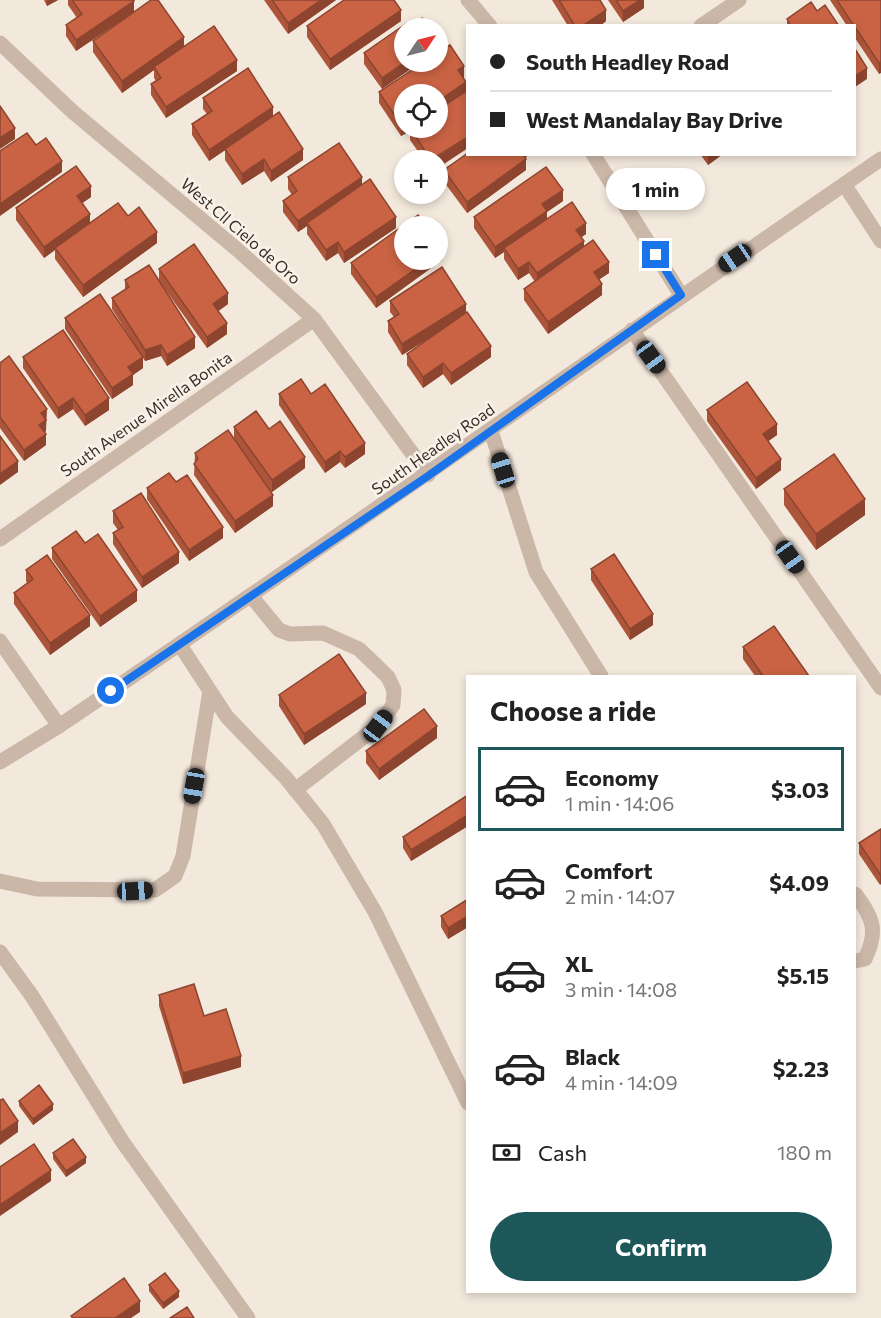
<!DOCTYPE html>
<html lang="en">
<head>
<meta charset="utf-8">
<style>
  body { margin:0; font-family:Commissioner,sans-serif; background:#f6f6f6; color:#222; height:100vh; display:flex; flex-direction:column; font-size:22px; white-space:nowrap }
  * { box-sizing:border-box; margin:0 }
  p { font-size:20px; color:#767676 }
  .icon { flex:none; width:33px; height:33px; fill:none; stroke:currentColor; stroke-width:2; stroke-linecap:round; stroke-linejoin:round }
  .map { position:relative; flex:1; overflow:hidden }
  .drawer { position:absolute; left:466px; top:675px; width:390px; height:618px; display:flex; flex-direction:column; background:#fff; border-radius:0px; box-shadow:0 3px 9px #0003 }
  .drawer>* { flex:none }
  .banner { position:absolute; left:466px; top:24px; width:390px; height:132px; border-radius:0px; box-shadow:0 3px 9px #0003; display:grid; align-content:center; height:132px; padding:0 24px; background:#fff }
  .needle { width:39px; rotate:55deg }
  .tools { position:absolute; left:394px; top:18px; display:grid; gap:12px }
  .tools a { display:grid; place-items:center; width:54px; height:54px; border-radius:50%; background:#fff; box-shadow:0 3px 9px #0003; font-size:30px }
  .end { position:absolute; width:27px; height:27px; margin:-14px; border:8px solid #1a73e8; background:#fff; box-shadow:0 0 0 3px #fff }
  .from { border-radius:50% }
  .bubble { position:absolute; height:42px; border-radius:21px; background:#fff; box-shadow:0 3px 9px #0003; font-size:20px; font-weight:700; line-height:42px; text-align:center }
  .car { position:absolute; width:18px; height:36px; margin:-18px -9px; border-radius:8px; box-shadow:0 0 4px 2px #0007; background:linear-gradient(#222 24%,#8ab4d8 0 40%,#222 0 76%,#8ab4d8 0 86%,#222 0) }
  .banner b { display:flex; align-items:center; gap:21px; height:57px; font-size:22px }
  .banner b+b { border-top:2px solid #e0e0e0 }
  .banner i { width:15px; height:15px; background:#222 }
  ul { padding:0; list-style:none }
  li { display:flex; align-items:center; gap:18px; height:84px; margin:0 12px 9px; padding:0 12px; border:3px solid transparent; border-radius:0px }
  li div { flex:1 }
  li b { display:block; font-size:22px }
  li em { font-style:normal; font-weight:700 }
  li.on { border-color:#1d575a }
  li>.icon { width:54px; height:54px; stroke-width:1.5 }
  h2 { padding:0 24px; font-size:27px; line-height:72px }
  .pay { display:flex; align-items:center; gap:15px; height:66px; padding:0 24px; font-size:22px }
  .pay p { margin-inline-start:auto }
  .primary-button { display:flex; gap:12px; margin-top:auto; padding:12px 24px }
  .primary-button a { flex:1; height:69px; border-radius:36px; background:#1d575a; color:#fff; font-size:24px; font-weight:700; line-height:69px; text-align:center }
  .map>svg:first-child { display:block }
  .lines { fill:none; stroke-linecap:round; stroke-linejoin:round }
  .minor { stroke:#cbb7a8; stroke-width:15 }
  .wall { fill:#ad553a }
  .shaded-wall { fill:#8d4530 }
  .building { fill:#c96344; stroke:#8d4530; stroke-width:1.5 }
  .route { stroke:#1a73e8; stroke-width:8 }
  .labels { text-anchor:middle; stroke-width:5; stroke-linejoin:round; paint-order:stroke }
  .street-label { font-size:16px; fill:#382d28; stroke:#faf2e9 }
</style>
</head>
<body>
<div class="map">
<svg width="881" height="1318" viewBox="0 0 881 1318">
  <rect width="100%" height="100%" fill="#f3e8dc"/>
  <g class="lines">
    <path class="minor" d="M468 0 490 26
      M701 26 739 0
      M0 43 73 112 239 251 314 319 428 475
      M593 154 681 295
      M844 184 881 241
      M632 330 881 688
      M491 431 536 572 601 676
      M0 539 314 319
      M251 596 279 630 290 634 323 633 359 649 388 677 394 690 393 705 378 726 295 790
      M0 641 59 726
      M180 645 227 717 286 778 323 824 375 912 468 1103
      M0 762 59 726C335 540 607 347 881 159
      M0 881 37 889 155 890 175 876 183 856 210 691
      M855 894C874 918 878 932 865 959L855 961
      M0 952 32 996 122 1141 248 1318"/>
  </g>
  <path class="wall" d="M44 0H58L47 6Z
    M68 0H134V12L76 51 66 36V25L77 18 68 5Z
    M264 0H336L288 34Z
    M552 0H600L606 21 600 26H568Z
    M608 0H644V8L623 22Z
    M830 0H881L879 74 855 38V26H847Z
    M817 11 839 26H787V19Z
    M401 21 330 70 307 37V26Z
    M409 27 382 89 364 64V53Z
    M93 41 184 46 237 71 166 118 151 95V84L156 81 154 78V70L122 93 93 52Z
    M464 77 438 160H424L410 140V131L401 136 379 103V92Z
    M203 98 273 116 303 160 271 182 264 171 242 185 225 160V150L209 161 192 135V124L207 114 203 109Z
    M527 154V157L525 158 526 170 467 213 444 182V170Z
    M700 154H723L708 165Z
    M288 177 362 185 396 228 344 263 338 253 326 261 307 234V226L298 232 283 212V201L292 195 288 189Z
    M91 197 82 203 90 223 128 216 157 243 83 297 55 259V250L44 258 16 220V208Z
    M563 201 547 212V219L586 234 581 237 584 246 609 273 599 279 602 295 548 334 524 300V289L535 282 529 273 518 280 504 259V252L495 258 474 228V217Z
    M442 260 376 308 351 274V263Z
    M159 269 228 304 218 311 227 334 207 348 162 285 195 348 167 366 161 356 145 361 143 358V368L133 375V385L112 399 65 329V318L135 345 112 309V298L125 290V280H159Z
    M390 301 466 313 491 357 451 385 443 374 423 388 407 365V354L434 335 402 355 388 332V321L394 317 390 312Z
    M23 357 109 410 85 426 73 409 58 419 23 368Z
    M0 363 47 420 46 421V431L45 432 46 445 24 461 0 428Z
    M279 394H311L365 454 345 468 340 462 325 473 279 405Z
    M707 410 777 435 768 441 781 470 756 489 707 421Z
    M234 427 269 429 305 468 272 492 273 506 235 533 194 475 195 453 234 438Z
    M176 482 223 538 189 561 147 499V488Z
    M784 489 865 515 816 550 784 505Z
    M113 511 179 563 142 588 113 544V533L118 530 113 523Z
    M85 543 137 601 100 627 52 559V548Z
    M591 569 653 625 630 640 591 580Z
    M26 570 90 626 50 655 14 604V593L27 583 26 581Z
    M743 647 809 676H755L743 659Z
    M279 695 366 704 304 745 279 706Z
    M437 738 379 780 366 763V751Z
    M468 795V826L411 861 403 848V837Z
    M881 829 880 885 859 854V843Z
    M468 899V927L448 939 441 927V916Z
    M159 995 204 1016 241 1067 183 1084 159 1006Z
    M19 1101 53 1110 33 1125 19 1106Z
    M53 1153 86 1163 66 1177 53 1159Z
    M149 1285 179 1297 163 1309 149 1291Z"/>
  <path class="shaded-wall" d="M47 0H58L47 6Z
    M321 0H336L288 34V23Z
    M640 0H644V8L623 22V11Z
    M134 1V12L76 51V40Z
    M401 10V21L330 70V59Z
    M606 10V21L600 26H582Z
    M184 37V48L154 67V70L122 93V81Z
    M237 60V71L166 118V107Z
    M405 62H421L382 89V78Z
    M881 62V73L879 74V63Z
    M464 66V77L458 81V70Z
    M867 68V79L855 87V76Z
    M466 82V93L438 112V101Z
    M273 107V118L209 161V150Z
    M405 123V128H415H410V131L401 136V125Z
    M15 128V139L0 149V138Z
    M468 137V148L438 168V160H432Z
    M303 149V160L271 182V171Z
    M708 154H723L708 165Z
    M264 159V171L242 185V174Z
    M526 159V170L467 213V202Z
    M62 161V172L0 216V204Z
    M362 177V188L307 223V226L298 232V221Z
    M91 186V197L77 207V196Z
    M563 190V201L547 212V222L504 248V252L495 258V247L542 204Z
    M90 214V225L55 248V250L44 258V247Z
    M396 217V228L344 263V252Z
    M586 223V234L576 241V230Z
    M157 232V243L83 297V285Z
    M584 241V252L537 284V273Z
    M338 242V253L326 261V250Z
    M442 249V260L376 308V297L428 260H438V253Z
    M529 262V273L518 280V269Z
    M609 262V273L594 283V272Z
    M602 284V295L548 334V322Z
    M228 293V304L213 315V304Z
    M466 304V315L402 355V344Z
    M227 323V334L207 348V337Z
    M195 337V348L167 366V355Z
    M161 345V356L145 361V350Z
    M491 346V357L451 385V373Z
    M143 357V368L133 375V385L112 399V388L128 367Z
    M443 363V374L423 388V377Z
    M73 398V409L58 419V408Z
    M109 398V410L85 426V415Z
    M47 409 46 431 39 436V425L41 413Z
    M777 424V435L763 445V434Z
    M46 434V445L24 461V450Z
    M365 443V454L345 468V457Z
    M340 451V462L325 473V462Z
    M305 457V468L272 492V480Z
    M781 459V470L756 489V478Z
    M18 461V472L0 485V474Z
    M273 495V506L235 533V521Z
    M865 499V515L816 550V534Z
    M223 527V538L189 561V550Z
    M179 552V563L142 588V577Z
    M137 590V601L100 627V616Z
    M653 614V625L630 640V629Z
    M90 615V626L50 655V643Z
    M366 693V704L304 745V734Z
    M437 726V738L379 780V769Z
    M468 815V826L411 861V850Z
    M881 873V884L880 885V874Z
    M468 916V927L448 939V928Z
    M241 1056V1067L183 1084V1073Z
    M53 1104V1110L33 1125V1119Z
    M18 1121V1132L0 1145V1133Z
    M86 1157V1163L66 1177V1171Z
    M51 1170V1181L0 1216V1205Z
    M179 1291V1297L163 1309V1303Z
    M140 1301V1312L131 1318H115Z"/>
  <path class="building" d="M72 0H134V1L76 40 66 25 82 14Z
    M151 0H158L184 37 122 81 93 41Z
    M272 0H321L288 23Z
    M344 0H394L401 10 330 59 307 26Z
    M559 0H600L606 10 582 26H575Z
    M616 0H640L623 11Z
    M837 0H881V62L879 63 855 27V26H854Z
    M811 2 817 11 825 5 839 26H791L787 19Z
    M422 18 429 28H405V62L382 78 364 53 407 23 409 27Z
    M214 26 237 60 166 107 151 84 161 78 154 67Z
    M450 45 464 66 458 70 466 82 438 101V94H405V123L401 125 379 92 424 62H438V52Z
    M855 49 867 68 855 76Z
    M248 68 273 107 209 150 192 124 212 111 203 98Z
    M468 90V137L431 160 410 128H438V110Z
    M0 106 15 128 0 138Z
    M279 112 303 149 271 171 264 159 242 174 225 149Z
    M27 133 36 145 46 138 62 161 0 204V151Z
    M339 143 362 177 298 221 283 201 297 191 288 177Z
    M468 153V154H522L526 159 467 202 444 170Z
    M76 166 91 186 77 196 90 214 44 247 16 208Z
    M546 167 563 190 542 204 547 211 495 247 474 217Z
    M370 179 396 217 344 252 338 242 326 250 307 223Z
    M572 202 586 223 576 230 584 241 537 273 529 262 518 269 504 248Z
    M118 203 128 216 139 207 157 232 83 285 55 248Z
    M418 215 426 226H405V260H428L376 297 351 263Z
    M593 240 609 262 594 272 602 284 548 322 524 289Z
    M438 243 442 249 438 253Z
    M194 244 228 293 213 304 227 323 207 337 159 269Z
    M149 265 195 337 167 355 161 345 145 350 112 298 129 287 125 280Z
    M442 267 466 304 402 344 388 321 399 314 390 301Z
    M100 294 143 357 128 367 133 374 112 388 65 318Z
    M467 312 491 346 451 373 443 363 423 377 407 354Z
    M63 330 109 398 85 415 73 398 58 408 23 357Z
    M9 356 47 409 41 413 46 420 39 425 46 434 24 450 0 417V363Z
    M301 379 311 394 325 384 365 443 345 457 340 451 325 462 279 394Z
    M747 382 777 424 763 434 781 459 756 478 707 410Z
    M256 411 269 429 280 421 305 457 272 480 234 427Z
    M228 430 273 495 235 521 194 464 198 459 195 453Z
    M0 436 18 461 0 474Z
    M834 454 865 499 816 534 784 489Z
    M169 473 176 482 187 475 223 527 189 550 147 488Z
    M141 493 179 552 142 577 113 533 123 527 113 511Z
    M76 531 85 543 98 534 137 590 100 616 52 548Z
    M614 554 653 614 630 629 591 569Z
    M47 555 90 615 50 643 14 593 33 579 26 570Z
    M774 626 809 676H763L743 647Z
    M339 654 366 693 304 734 279 695Z
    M424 709 437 726 379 769 366 751Z
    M468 795V815L411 850 403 837Z
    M881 829V873L880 874 859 843Z
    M468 899V916L448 928 441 916Z
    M194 984 204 1016 226 1009 241 1056 183 1073 159 995Z
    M39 1085 53 1104 33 1119 19 1101Z
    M3 1099 18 1121 0 1133V1100Z
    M73 1139 86 1157 66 1171 53 1153Z
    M34 1144 51 1170 0 1205V1167Z
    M165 1273 179 1291 163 1303 149 1285Z
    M124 1278 140 1301 115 1318H73L71 1316Z
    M187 1307 194 1318H170Z"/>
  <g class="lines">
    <path class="route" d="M111 691 428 476 681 295 656 255"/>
  </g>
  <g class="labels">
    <g class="street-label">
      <text transform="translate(241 231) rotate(41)" y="6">West Cll Cielo de Oro</text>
      <text transform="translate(146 414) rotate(-35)" y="6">South Avenue Mirella Bonita</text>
      <text transform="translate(433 449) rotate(-35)" y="6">South Headley Road</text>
    </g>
  </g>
</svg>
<div class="tools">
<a><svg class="needle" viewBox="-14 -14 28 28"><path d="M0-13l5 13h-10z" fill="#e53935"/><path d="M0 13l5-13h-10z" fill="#767676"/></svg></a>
<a><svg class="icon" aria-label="locate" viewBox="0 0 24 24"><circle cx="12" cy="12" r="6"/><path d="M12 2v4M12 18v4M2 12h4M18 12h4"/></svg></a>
<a>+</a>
<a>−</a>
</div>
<i class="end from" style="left:111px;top:691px"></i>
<i class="end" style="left:656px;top:255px"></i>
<div class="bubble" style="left:606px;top:168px;width:99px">1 min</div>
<i class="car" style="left:735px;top:258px;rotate:236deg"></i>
<i class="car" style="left:651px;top:357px;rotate:144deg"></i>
<i class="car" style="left:503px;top:470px;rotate:343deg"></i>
<i class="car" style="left:790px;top:557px;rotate:145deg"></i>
<i class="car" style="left:378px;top:726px;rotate:37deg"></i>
<i class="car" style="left:194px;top:786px;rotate:190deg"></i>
<i class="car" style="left:135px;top:891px;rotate:87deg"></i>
<div class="banner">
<b><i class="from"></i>South Headley Road</b>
<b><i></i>West Mandalay Bay Drive</b>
</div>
<section class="drawer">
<h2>Choose a ride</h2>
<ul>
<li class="on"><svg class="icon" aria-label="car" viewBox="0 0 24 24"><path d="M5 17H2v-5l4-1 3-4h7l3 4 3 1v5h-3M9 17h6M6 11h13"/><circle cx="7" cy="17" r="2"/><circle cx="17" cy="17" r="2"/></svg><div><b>Economy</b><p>1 min · 14:06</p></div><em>$3.03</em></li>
<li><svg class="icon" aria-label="car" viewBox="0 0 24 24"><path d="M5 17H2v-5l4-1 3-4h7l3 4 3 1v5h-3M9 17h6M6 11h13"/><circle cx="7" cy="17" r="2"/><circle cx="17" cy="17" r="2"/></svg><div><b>Comfort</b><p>2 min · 14:07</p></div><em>$4.09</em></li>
<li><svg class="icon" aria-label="car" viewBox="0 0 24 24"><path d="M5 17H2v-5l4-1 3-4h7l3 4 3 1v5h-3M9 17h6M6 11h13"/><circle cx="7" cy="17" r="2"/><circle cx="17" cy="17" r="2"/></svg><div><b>XL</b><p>3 min · 14:08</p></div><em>$5.15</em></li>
<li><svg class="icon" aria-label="car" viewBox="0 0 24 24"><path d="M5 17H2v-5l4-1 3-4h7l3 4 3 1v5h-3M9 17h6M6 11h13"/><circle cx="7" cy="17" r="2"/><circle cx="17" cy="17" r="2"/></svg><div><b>Black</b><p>4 min · 14:09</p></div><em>$2.23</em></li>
</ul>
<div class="pay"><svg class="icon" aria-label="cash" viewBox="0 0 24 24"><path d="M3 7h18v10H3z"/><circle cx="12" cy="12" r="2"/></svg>Cash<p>180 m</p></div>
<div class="primary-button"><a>Confirm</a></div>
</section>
</div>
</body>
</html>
